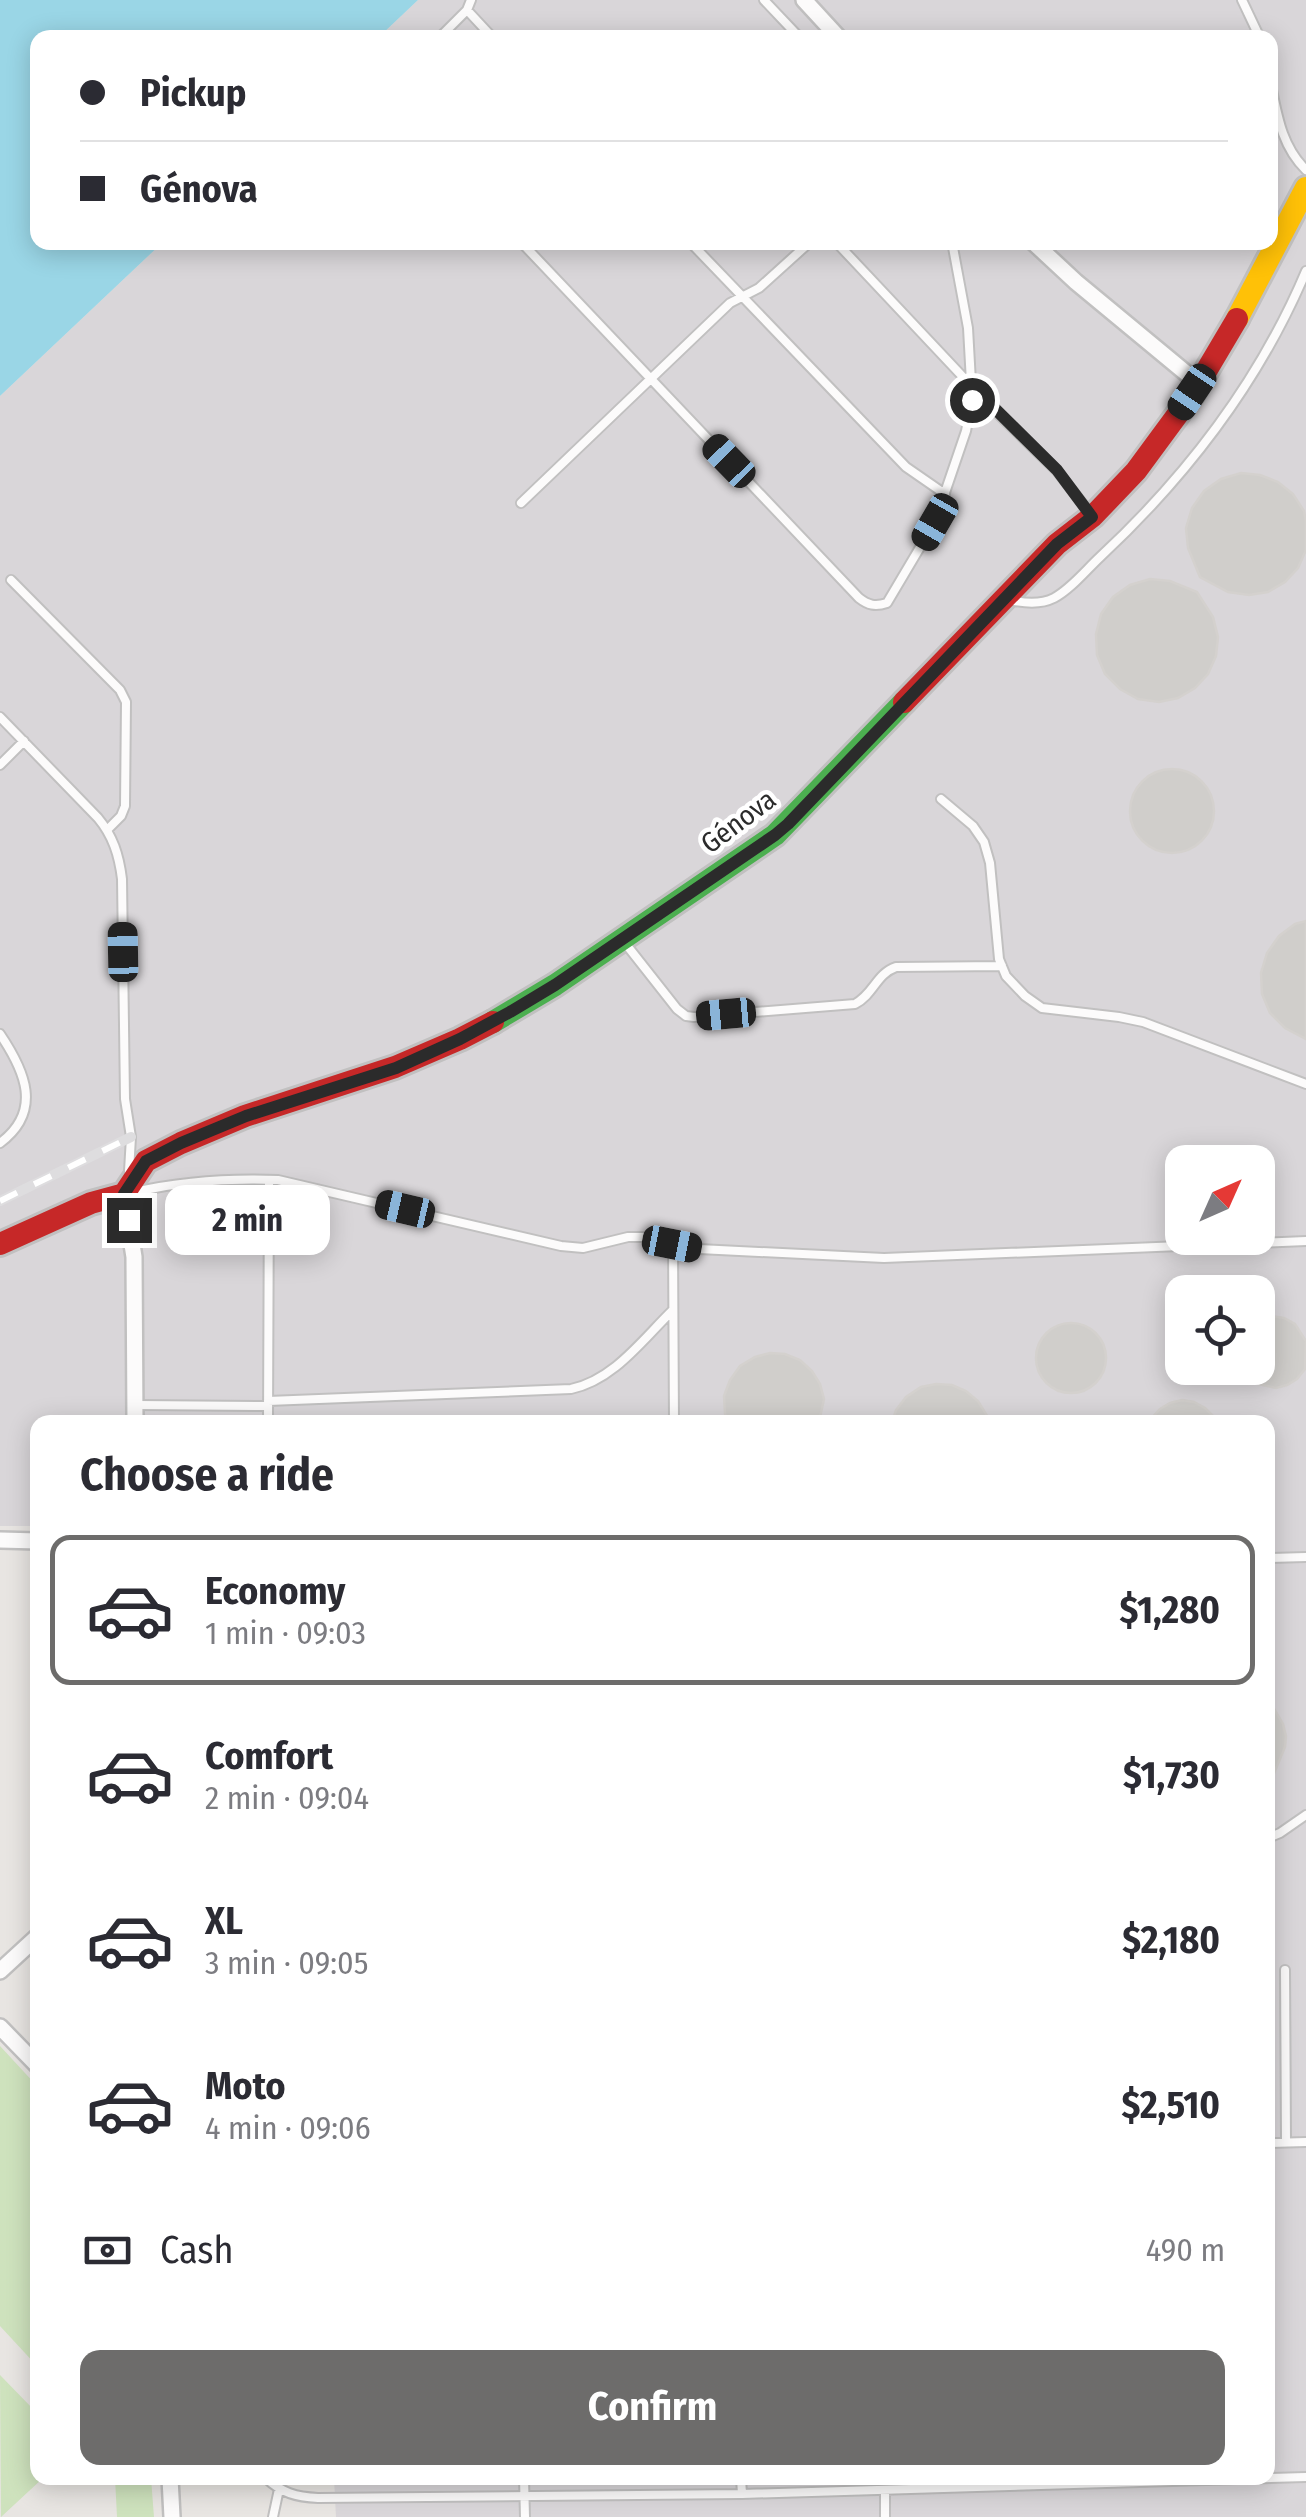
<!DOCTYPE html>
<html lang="en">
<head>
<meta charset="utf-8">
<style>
  body { margin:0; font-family:"Fira Sans Condensed",sans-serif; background:#f2f2f3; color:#2b2b33; height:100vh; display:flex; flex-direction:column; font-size:38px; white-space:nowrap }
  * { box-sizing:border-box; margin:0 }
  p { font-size:32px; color:#7c7c81 }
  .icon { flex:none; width:55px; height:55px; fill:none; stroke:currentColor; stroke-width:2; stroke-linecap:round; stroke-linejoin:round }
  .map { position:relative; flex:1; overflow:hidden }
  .side { position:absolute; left:30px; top:1415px; width:1245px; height:1070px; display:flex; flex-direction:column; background:#fff; border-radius:20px; box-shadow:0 5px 25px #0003 }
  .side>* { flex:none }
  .hud { position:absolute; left:30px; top:30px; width:1248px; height:220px; border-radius:20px; box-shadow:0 5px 25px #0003; display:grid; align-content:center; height:220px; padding:0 50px; background:#fff }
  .needle { width:65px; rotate:45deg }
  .tools { position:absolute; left:1165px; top:1145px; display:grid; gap:20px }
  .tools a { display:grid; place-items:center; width:110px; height:110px; border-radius:20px; background:#fff; box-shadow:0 5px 25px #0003; font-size:50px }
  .end { position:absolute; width:45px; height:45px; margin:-22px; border:12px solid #2b2b2b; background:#fff; box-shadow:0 0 0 5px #fff }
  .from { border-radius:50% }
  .bubble { position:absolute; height:70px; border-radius:20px; background:#fff; box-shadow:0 5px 25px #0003; font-size:32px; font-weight:700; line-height:70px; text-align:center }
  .car { position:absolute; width:30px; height:60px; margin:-30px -15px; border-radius:12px; box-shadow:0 0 8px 2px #0007; background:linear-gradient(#222 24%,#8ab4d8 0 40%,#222 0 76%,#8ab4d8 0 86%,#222 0) }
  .hud b { display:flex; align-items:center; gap:35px; height:95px; font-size:38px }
  .hud b+b { border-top:2px solid #e1e1e2 }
  .hud i { width:25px; height:25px; background:#2b2b33 }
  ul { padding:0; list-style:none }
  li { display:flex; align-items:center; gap:30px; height:150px; margin:0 20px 15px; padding:0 30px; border:5px solid transparent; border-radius:20px }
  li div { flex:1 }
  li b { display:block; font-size:38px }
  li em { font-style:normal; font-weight:700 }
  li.selected { border-color:#6d6c6b }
  li>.icon { width:90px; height:90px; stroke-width:1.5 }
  h2 { padding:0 50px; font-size:45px; line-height:120px }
  .pay { display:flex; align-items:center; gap:25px; height:110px; padding:0 50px; font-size:38px }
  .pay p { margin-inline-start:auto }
  .action { display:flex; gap:20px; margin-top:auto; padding:20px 50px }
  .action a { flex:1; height:115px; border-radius:20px; background:#6d6c6b; color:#fff; font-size:40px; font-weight:700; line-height:115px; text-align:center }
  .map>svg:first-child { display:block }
  .industrial { fill:#d9d6d9; fill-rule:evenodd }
  .green { fill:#cee2bd }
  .water { fill:#9ad6e6 }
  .building { fill:#d0cecb; stroke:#d4d1ce; stroke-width:2.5 }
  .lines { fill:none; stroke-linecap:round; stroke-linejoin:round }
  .lane-casing { stroke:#c1c0c0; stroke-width:12 }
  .street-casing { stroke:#c1c0c0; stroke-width:20 }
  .fast-casing { stroke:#c1c0c0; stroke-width:28 }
  .slow-casing { stroke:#c1c0c0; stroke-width:28 }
  .jam-casing { stroke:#c1c0c0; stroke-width:28 }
  .lane { stroke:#fcfbfb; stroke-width:8 }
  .street { stroke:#fcfbfb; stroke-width:15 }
  .fast { stroke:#4caf50; stroke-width:22 }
  .slow { stroke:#ffc107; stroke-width:22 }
  .jam { stroke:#c62828; stroke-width:22 }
  .rail-casing { stroke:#dedddf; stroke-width:10 }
  .rail { stroke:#fff; stroke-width:6; stroke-dasharray:19; stroke-linecap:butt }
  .route { stroke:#2b2b2b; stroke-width:12 }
  .labels { text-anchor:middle; stroke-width:9; stroke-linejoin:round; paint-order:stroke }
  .street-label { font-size:28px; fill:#2b2b2b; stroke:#fff }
</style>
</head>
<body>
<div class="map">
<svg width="1306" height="2517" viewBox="0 0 1306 2517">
  <rect width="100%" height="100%" fill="#e8e5e2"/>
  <path class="industrial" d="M418 0H1306V2517H336L334 2478H1268V1422H38L37 1526H0V396L162 243 1270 242V38L379 37ZM1182 1162H1258V1238H1182ZM1182 1292H1258V1368H1182Z"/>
  <path class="green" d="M0 2046 37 2086V2366L0 2326Z
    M0 2375 33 2409 37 2405 38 2478H43L1 2517Z
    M115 2478H151L154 2517H117Z"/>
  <path class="water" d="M0 0H418L379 37 38 38V242L162 243 0 396Z"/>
  <path class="building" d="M1241 473 1260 475 1278 482 1293 494 1304 511 1306 521V550L1298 568 1285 582 1268 592 1249 595 1228 592 1200 577 1188 548 1186 528 1192 508 1204 491 1221 479Z
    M1150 579 1170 581 1197 592 1213 617 1218 637 1216 656 1208 674 1195 688 1178 698 1159 702 1138 699 1120 689 1105 674 1097 655 1096 634 1101 614 1113 597 1130 585Z
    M1130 811a42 42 0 1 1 84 0a42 42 0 1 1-84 0Z
    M1306 921V1039L1285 1028 1270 1013 1262 994 1261 973 1267 953 1279 936 1295 924Z
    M1271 1316 1284 1318 1295 1324 1306 1341 1305 1369 1297 1379 1287 1385 1276 1388 1254 1383 1237 1368H1258V1319Z
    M1036 1358a35 35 0 1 1 70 0a35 35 0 1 1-70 0Z
    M770 1353 785 1354 800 1360 812 1371 820 1384 824 1399 819 1422H729L725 1414 724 1396 730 1380 740 1366 755 1357Z
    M936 1384 952 1385 966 1391 978 1401 991 1422H892L896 1410 906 1397 921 1387Z
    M1182 1400 1194 1402 1205 1408 1219 1422H1148L1160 1409 1170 1403Z
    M1268 1698 1283 1724 1286 1736 1285 1747 1268 1788Z"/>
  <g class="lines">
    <defs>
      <path id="lane" d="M764 0 800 38
        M1242 0 1260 38
        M467 10 493 38
        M439 38 467 10 471 0
        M1270 80C1277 113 1281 146 1306 170
        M521 242 859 598C868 605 875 607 887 603L935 522 966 431 972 400 968 328 952 242
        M690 242 906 467 945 494
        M836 242 995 411 1057 471 1090 513
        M521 503 730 303 759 288 810 242
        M11 580 120 690 126 702 125 806 121 816 108 829
        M1009 600C1024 603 1040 605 1054 598 1071 589 1086 570 1100 557 1187 476 1260 380 1306 271
        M0 717 98 818C113 836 119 855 122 879L125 1099 131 1137 129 1171
        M0 765 24 741
        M941 799 973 826 984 842 990 863 999 959 1006 976 1025 996 1042 1008 1119 1017 1143 1022 1306 1084
        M625 943 677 1009 686 1016 694 1017 855 1004C874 994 876 974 896 967L1002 966
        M0 1034C25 1071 43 1111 0 1143
        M134 1192C183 1181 229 1178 278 1180L561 1246 583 1248 628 1237H643L699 1249 884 1258 1306 1241
        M673 1244 674 1422
        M268 1401 571 1389C614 1380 643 1339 673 1310
        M135 1405 268 1406
        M268 1422 269 1180
        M1268 1558 1306 1557
        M1268 1838 1280 1833 1306 1815
        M1285 1970 1286 2142
        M1268 2143 1306 2142
        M266 2478C282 2493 296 2497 318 2498L742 2494 1306 2477
        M524 2478 525 2517
        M741 2478 742 2494
        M885 2490V2517
        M273 2517 279 2489"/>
      <path id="street" d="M804 0 839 38
        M1033 242 1076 282 1198 383
        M124 1194 134 1257 135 1422
        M0 1540 38 1541
        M0 1971 38 1936
        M0 2027 38 2066
        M170 2478 172 2517"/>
      <path id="fast" d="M493 1022 555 985 775 835 904 702"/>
      <path id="slow" d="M1237 319 1306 188"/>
      <path id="jam" d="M904 702 1057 544 1093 516 1136 471 1192 395 1237 319
        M0 1244 91 1203 124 1194 146 1161 181 1143 245 1116 395 1067 460 1039 493 1022"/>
    </defs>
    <use href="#lane" class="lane-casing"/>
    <use href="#street" class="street-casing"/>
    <use href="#fast" class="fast-casing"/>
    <use href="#slow" class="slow-casing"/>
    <use href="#jam" class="jam-casing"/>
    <use href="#lane" class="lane"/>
    <use href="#street" class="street"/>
    <use href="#fast" class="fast"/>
    <use href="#slow" class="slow"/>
    <use href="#jam" class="jam"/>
    <defs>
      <path id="rail" d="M0 1201 131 1137"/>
    </defs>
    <use href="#rail" class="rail-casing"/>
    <use href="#rail" class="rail"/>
  </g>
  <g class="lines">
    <path class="route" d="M129 1220 124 1194 146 1161 181 1143 246 1116 396 1068 460 1039 510 1012 555 985 775 835 788 824 1057 544 1092 517 1057 470 972 386V400"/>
  </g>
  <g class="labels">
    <g class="street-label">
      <text transform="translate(738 821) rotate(-37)" y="10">Génova</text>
    </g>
  </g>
</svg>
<div class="tools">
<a><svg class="needle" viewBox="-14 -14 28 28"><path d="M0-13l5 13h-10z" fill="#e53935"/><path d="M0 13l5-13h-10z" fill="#7c7c81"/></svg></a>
<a><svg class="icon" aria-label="locate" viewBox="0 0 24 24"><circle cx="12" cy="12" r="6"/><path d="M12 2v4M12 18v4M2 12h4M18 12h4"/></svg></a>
</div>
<i class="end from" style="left:972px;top:400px"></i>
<i class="end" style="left:129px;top:1220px"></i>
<div class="bubble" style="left:165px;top:1185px;width:165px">2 min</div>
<i class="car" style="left:1192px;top:392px;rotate:214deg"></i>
<i class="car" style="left:729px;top:461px;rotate:316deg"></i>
<i class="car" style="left:935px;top:522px;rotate:210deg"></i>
<i class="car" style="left:123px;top:952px;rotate:359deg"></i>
<i class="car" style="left:726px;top:1014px;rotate:265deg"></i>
<i class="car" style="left:405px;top:1209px;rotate:283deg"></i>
<i class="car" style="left:672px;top:1244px;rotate:101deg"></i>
<div class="hud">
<b><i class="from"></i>Pickup</b>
<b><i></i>Génova</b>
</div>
<section class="side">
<h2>Choose a ride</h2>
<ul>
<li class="selected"><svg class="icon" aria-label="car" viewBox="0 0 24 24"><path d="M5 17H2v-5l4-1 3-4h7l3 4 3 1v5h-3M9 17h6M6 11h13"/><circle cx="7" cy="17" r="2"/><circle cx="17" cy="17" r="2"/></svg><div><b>Economy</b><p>1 min · 09:03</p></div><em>$1,280</em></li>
<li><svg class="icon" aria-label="car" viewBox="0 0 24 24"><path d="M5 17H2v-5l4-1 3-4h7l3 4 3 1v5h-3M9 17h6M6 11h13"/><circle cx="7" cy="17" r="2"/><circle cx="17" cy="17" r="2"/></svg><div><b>Comfort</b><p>2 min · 09:04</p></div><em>$1,730</em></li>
<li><svg class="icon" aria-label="car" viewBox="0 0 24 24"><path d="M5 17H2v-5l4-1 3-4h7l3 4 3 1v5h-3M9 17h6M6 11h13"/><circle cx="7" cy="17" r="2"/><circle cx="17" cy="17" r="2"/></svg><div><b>XL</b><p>3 min · 09:05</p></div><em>$2,180</em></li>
<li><svg class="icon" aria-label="car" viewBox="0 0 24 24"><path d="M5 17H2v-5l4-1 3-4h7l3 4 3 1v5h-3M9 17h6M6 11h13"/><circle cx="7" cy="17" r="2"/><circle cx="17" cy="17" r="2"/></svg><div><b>Moto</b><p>4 min · 09:06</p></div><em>$2,510</em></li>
</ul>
<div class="pay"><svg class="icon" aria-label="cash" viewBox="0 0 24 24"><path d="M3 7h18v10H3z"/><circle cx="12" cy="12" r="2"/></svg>Cash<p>490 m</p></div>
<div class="action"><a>Confirm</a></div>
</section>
</div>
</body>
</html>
